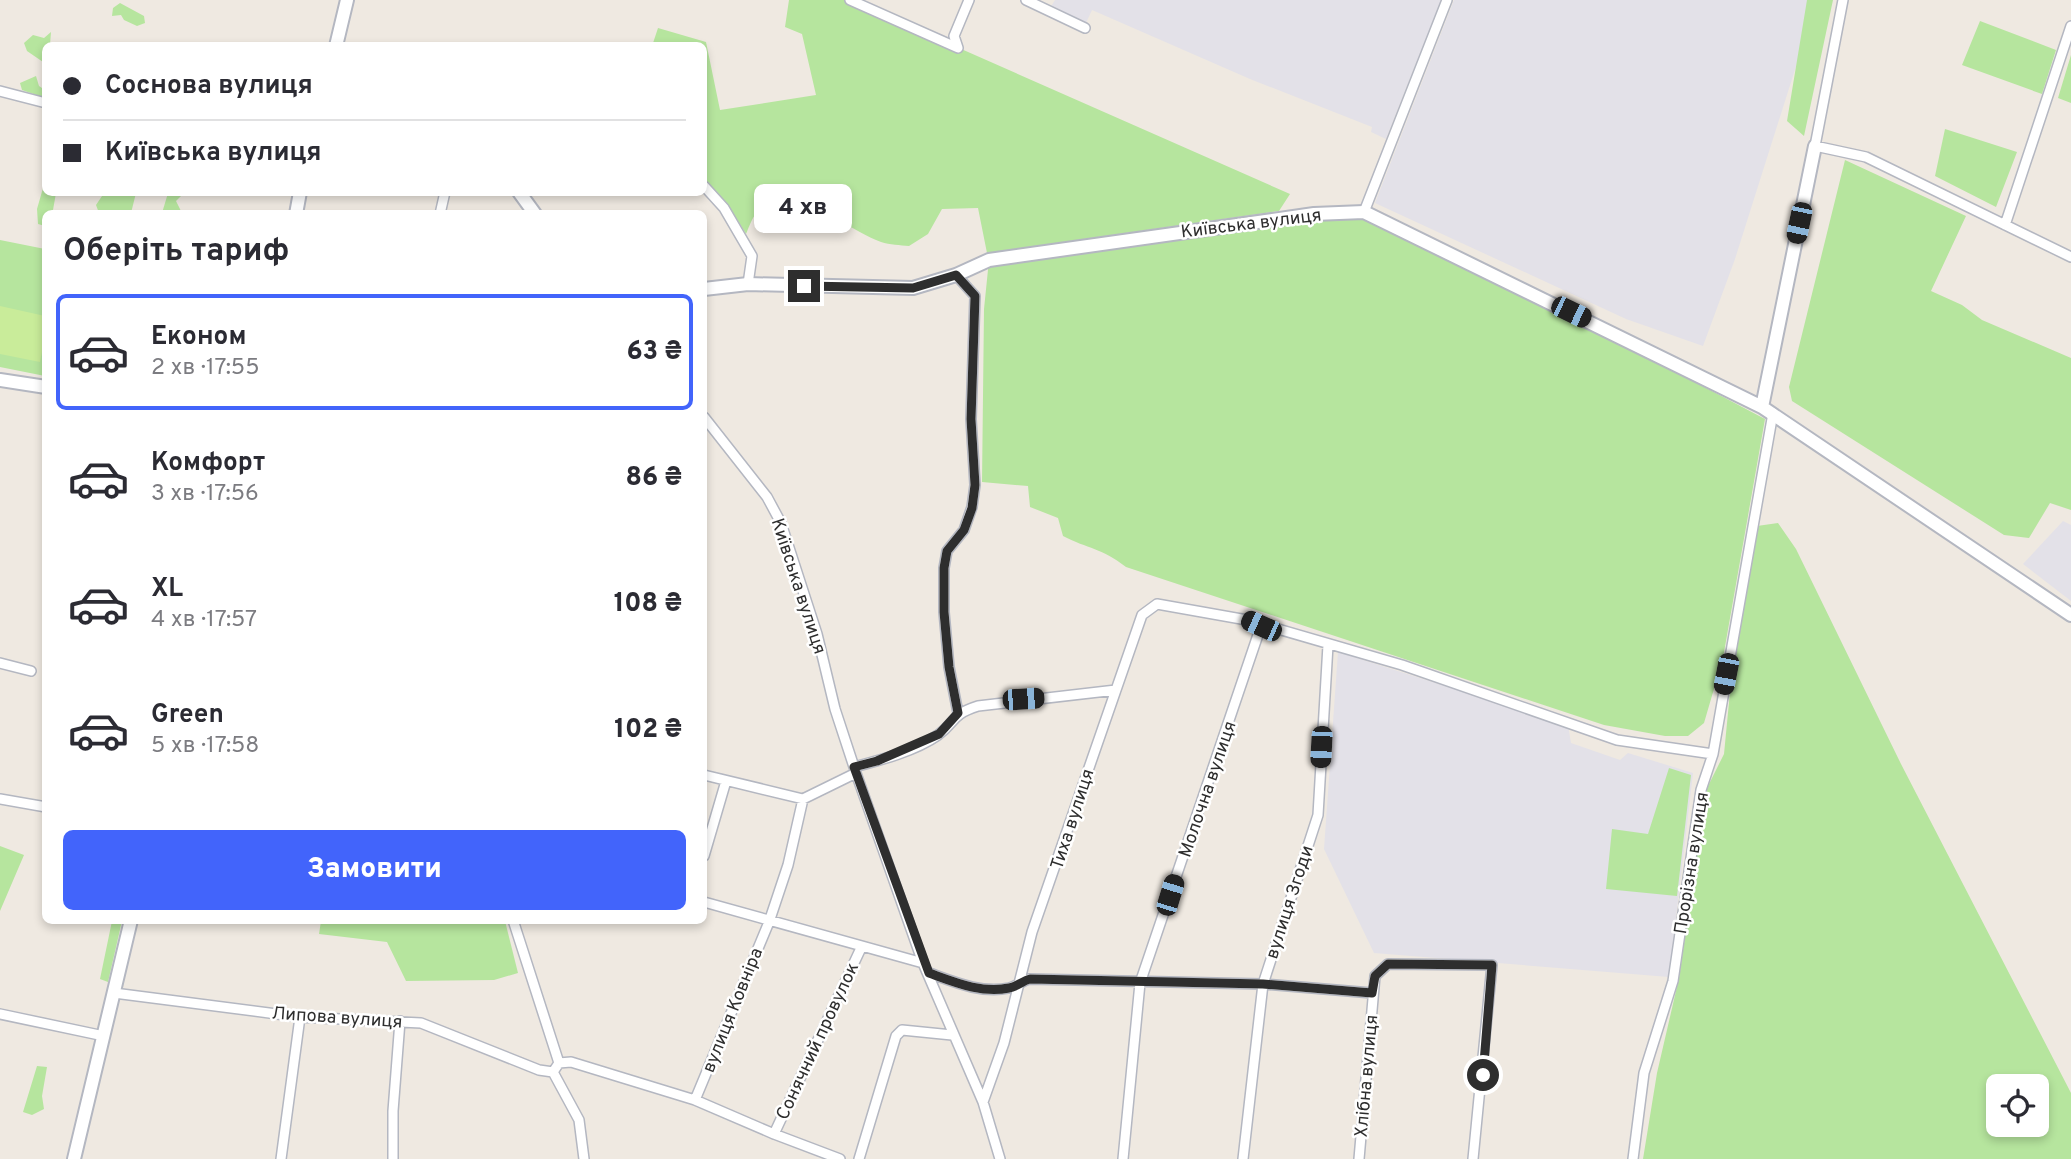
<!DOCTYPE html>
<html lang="uk">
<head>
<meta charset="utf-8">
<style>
  body { margin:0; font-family:Overpass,sans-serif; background:#f2f2f3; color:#2b2b33; height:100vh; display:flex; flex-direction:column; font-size:26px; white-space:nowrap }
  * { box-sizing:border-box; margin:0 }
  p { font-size:23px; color:#7c7c81 }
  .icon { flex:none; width:38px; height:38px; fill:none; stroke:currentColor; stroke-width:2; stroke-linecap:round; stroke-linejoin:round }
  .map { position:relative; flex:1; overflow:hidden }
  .sheet { position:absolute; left:42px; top:210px; width:665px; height:714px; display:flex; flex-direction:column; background:#fff; border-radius:10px; box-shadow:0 4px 10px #0003 }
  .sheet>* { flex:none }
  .banner { position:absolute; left:42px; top:42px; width:665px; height:154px; border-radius:10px; box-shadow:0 4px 10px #0003; display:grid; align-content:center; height:154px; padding:0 21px; background:#fff }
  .controls { position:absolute; left:1986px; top:1074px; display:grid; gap:14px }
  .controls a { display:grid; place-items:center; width:63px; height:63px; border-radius:10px; background:#fff; box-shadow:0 4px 10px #0003; font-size:35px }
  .end { position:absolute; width:32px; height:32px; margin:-16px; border:9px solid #2e2e2e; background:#fff; box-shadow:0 0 0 4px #fff }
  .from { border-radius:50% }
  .bubble { position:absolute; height:49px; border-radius:10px; background:#fff; box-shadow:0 4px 10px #0003; font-size:23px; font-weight:800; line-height:49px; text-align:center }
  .car { position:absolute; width:21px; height:42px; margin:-21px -10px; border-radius:9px; box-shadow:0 0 5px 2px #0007; background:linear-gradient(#222 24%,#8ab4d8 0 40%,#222 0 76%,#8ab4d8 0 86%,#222 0) }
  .banner b { display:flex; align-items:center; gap:24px; height:66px; font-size:26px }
  .banner b+b { border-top:2px solid #e1e1e2 }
  .banner i { width:18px; height:18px; background:#2b2b33 }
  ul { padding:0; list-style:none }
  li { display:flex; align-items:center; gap:21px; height:116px; margin:0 14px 10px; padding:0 7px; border:4px solid transparent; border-radius:10px }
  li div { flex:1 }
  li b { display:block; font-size:26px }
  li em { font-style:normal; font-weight:800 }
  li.selected { border-color:#4264fb }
  li>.icon { width:63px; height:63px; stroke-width:1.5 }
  h2 { padding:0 21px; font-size:32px; line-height:84px }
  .primary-button { display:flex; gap:14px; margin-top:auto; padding:14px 21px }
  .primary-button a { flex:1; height:80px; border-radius:10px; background:#4264fb; color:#fff; font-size:28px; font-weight:800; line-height:80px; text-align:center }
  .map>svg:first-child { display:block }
  .industrial { fill:#e3e1e8 }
  .green { fill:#b6e59e; fill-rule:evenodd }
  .pitch { fill:#c9ec9a }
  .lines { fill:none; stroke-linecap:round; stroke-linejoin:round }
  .street-casing { stroke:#b4b7c1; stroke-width:12 }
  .secondary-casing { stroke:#b4b7c1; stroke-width:16 }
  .street { stroke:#fff; stroke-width:9 }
  .secondary { stroke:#fff; stroke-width:12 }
  .route { stroke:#2e2e2e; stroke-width:9 }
  .labels { text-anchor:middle; stroke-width:5; stroke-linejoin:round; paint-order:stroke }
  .street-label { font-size:18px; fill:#2e2e2e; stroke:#fff }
</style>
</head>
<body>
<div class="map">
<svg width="2071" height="1159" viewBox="0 0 2071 1159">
  <rect width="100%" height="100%" fill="#efe9e1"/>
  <path class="industrial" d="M1055 0H1441L1386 139 1371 132 1372 127 1250 79 1092 10 1085 25 1050 8Z
    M1454 0H1817L1735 259 1703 346 1626 319 1375 203Z
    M2063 521 2071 525V601L2023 564Z
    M1338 652 1568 725 1571 743 1620 760 1628 753 1693 773 1669 977 1374 953 1324 849Z"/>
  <path class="green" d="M789 0H850L1290 194 1279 211 987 253 978 208 942 209 928 234 909 246C900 245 890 245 881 242 849 231 795 183 759 210 753 215 749 227 746 234L728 205 704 180V46H652L658 28 706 42 720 110 816 95 802 34 785 27Z
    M1807 0H1833L1804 136 1787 121Z
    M120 3 144 16 145 23 137 26 124 20 121 15 112 16 113 8Z
    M1980 21 2056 50 2042 94 1962 65Z
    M51 32 50 45 46 46 43 62 27 51 24 43 33 35 44 38Z
    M2071 55V103L2058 98Z
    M36 76 39 86 45 90V98L22 90 20 83Z
    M1945 129 2017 152 1996 207 1935 176Z
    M1845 160 1966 216 1931 291 1962 305 1982 320 2071 358V510L2050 503 2029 538 2004 535 1792 401 1789 387Z
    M45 181 46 192 56 193 53 210 56 213 46 214 45 226 38 224 37 209Z
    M104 193H136L131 213H99L96 205Z
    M168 193H184L176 201 182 213H162Z
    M1364 212 1396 225 1765 419 1723 658 1704 723 1688 736H1665L1604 725 1126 567C1102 548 1088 549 1063 536L1058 518 1030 507 1028 486 982 482 984 309 989 260Z
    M0 240 45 249V376L0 367Z
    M1778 523 1796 549 1901 764 2071 1093V1159H1643L1657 1073 1679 978 1706 790 1724 754 1733 661 1757 526ZM1998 1087H2037V1125H1998Z
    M1669 768 1691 775 1677 896 1606 889 1612 829 1648 834Z
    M0 846 24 855 0 911Z
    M112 921H122L108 982 100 979Z
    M321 921H505L518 973 494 980 406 981 387 942 319 934Z
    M37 1066 47 1067 42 1096 44 1109 32 1115 23 1112Z"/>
  <path class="pitch" d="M0 306 45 316V336L40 362 0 354Z"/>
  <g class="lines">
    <defs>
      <path id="street" d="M850 0 958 48 954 36 969 0
        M1026 0 1085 28
        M1843 0 1815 146 1866 157 2071 257
        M0 91 46 103
        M704 186 724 208 752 256 748 284
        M1364 212 1447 0
        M440 214 445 192
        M2005 225 2071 26
        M956 275 975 296 971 419 975 485 972 507 964 530 947 551 944 568V612L949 667 958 713
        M704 417 767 497 781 523 817 634 835 709 856 773 923 963 983 1102 1000 1159
        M0 663 31 671
        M854 767C881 760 915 751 938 735 957 721 950 715 978 706L1116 690
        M704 775 803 799 856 773
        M0 799 46 807
        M704 856 726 781
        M704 902 923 963
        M513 920 559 1063 553 1072 579 1120 584 1159
        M929 973C954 982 982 994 1009 988 1017 986 1022 981 1029 979L1263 984 1372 993
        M114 993 300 1017 421 1023 539 1070 553 1072
        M0 1014 104 1036
        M559 1063 571 1062 695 1100 774 1134 840 1159
        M695 1100 769 922 788 865 803 799
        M983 1102 1004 1043 1032 932 1142 615 1157 604 1247 620 1402 665 1617 740 1713 754
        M774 1134 861 948
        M281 1159 300 1017
        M393 1159V1111L400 1021
        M859 1159 896 1036 902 1030 952 1035
        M1123 1159 1140 983 1261 626
        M1243 1159 1263 984 1318 815 1328 645
        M1359 1159 1375 976 1388 964 1492 965 1473 1159
        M1633 1159 1644 1073 1673 981 1701 790 1713 754 1773 413"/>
      <path id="secondary" d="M336 46 347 0
        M519 192 535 214
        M296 214 300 192
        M704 289 748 284 913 288 956 275 989 260 1314 214 1364 212 1762 407 2071 615
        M0 380 46 387
        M1762 407 1815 146
        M74 1159 131 920"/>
    </defs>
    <use href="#street" class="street-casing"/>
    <use href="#secondary" class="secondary-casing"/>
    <use href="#street" class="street"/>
    <use href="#secondary" class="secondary"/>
  </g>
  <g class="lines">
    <path class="route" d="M804 286 913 288 956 275 975 296 971 419 975 485 972 508 964 530 947 551 944 568V612L949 667 958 713 939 734 877 761 854 767 929 973C954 982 982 994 1009 988 1017 987 1022 981 1030 979L1263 984 1372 993 1375 976 1388 964 1492 965 1483 1075"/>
  </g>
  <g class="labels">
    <g class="street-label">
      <text transform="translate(1251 223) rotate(-7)" y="6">Київська вулиця</text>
      <text transform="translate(799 586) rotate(72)" y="6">Київська вулиця</text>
      <text transform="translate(1207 789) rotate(-71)" y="6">Молочна вулиця</text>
      <text transform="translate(1072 819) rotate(-72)" y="6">Тиха вулиця</text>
      <text transform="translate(1691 863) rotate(-81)" y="6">Прорізна вулиця</text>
      <text transform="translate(1289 902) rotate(-72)" y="6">вулиця Згоди</text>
      <text transform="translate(732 1010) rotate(-68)" y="6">вулиця Ковніра</text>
      <text transform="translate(337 1017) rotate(4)" y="6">Липова вулиця</text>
      <text transform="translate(817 1041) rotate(-65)" y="6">Сонячний провулок</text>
      <text transform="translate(1366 1076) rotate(-85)" y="6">Хлібна вулиця</text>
    </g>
  </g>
</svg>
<div class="controls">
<a><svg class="icon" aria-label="locate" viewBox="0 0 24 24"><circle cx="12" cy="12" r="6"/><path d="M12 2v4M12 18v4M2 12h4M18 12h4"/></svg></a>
</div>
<i class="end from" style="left:1483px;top:1075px"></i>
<i class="end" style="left:804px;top:286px"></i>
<div class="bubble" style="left:754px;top:184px;width:98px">4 хв</div>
<i class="car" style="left:1799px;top:223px;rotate:192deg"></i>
<i class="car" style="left:1571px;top:312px;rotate:116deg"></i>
<i class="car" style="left:1261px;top:626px;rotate:294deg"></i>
<i class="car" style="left:1726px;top:674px;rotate:191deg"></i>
<i class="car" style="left:1023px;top:699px;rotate:86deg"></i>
<i class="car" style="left:1321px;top:747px;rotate:183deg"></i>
<i class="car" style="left:1170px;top:895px;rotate:17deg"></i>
<div class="banner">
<b><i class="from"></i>Соснова вулиця</b>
<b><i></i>Київська вулиця</b>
</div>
<section class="sheet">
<h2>Оберіть тариф</h2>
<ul>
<li class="selected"><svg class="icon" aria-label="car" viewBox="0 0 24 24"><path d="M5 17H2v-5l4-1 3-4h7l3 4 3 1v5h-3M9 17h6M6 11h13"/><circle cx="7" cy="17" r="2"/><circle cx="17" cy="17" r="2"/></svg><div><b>Економ</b><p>2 хв · 17:55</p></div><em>63 ₴</em></li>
<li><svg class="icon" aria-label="car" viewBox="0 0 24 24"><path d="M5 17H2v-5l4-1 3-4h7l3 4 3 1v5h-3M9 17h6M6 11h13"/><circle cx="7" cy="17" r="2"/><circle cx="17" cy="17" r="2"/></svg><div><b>Комфорт</b><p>3 хв · 17:56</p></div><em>86 ₴</em></li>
<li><svg class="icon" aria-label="car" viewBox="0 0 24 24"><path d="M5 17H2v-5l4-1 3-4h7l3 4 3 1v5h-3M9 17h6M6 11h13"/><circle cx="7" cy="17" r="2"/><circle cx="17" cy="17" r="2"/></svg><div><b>XL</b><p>4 хв · 17:57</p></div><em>108 ₴</em></li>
<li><svg class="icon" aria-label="car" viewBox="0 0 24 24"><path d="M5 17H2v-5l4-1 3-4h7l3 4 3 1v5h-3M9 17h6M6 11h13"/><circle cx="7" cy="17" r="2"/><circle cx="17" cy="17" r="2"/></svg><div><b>Green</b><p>5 хв · 17:58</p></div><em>102 ₴</em></li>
</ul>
<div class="primary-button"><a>Замовити</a></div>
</section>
</div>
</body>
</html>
